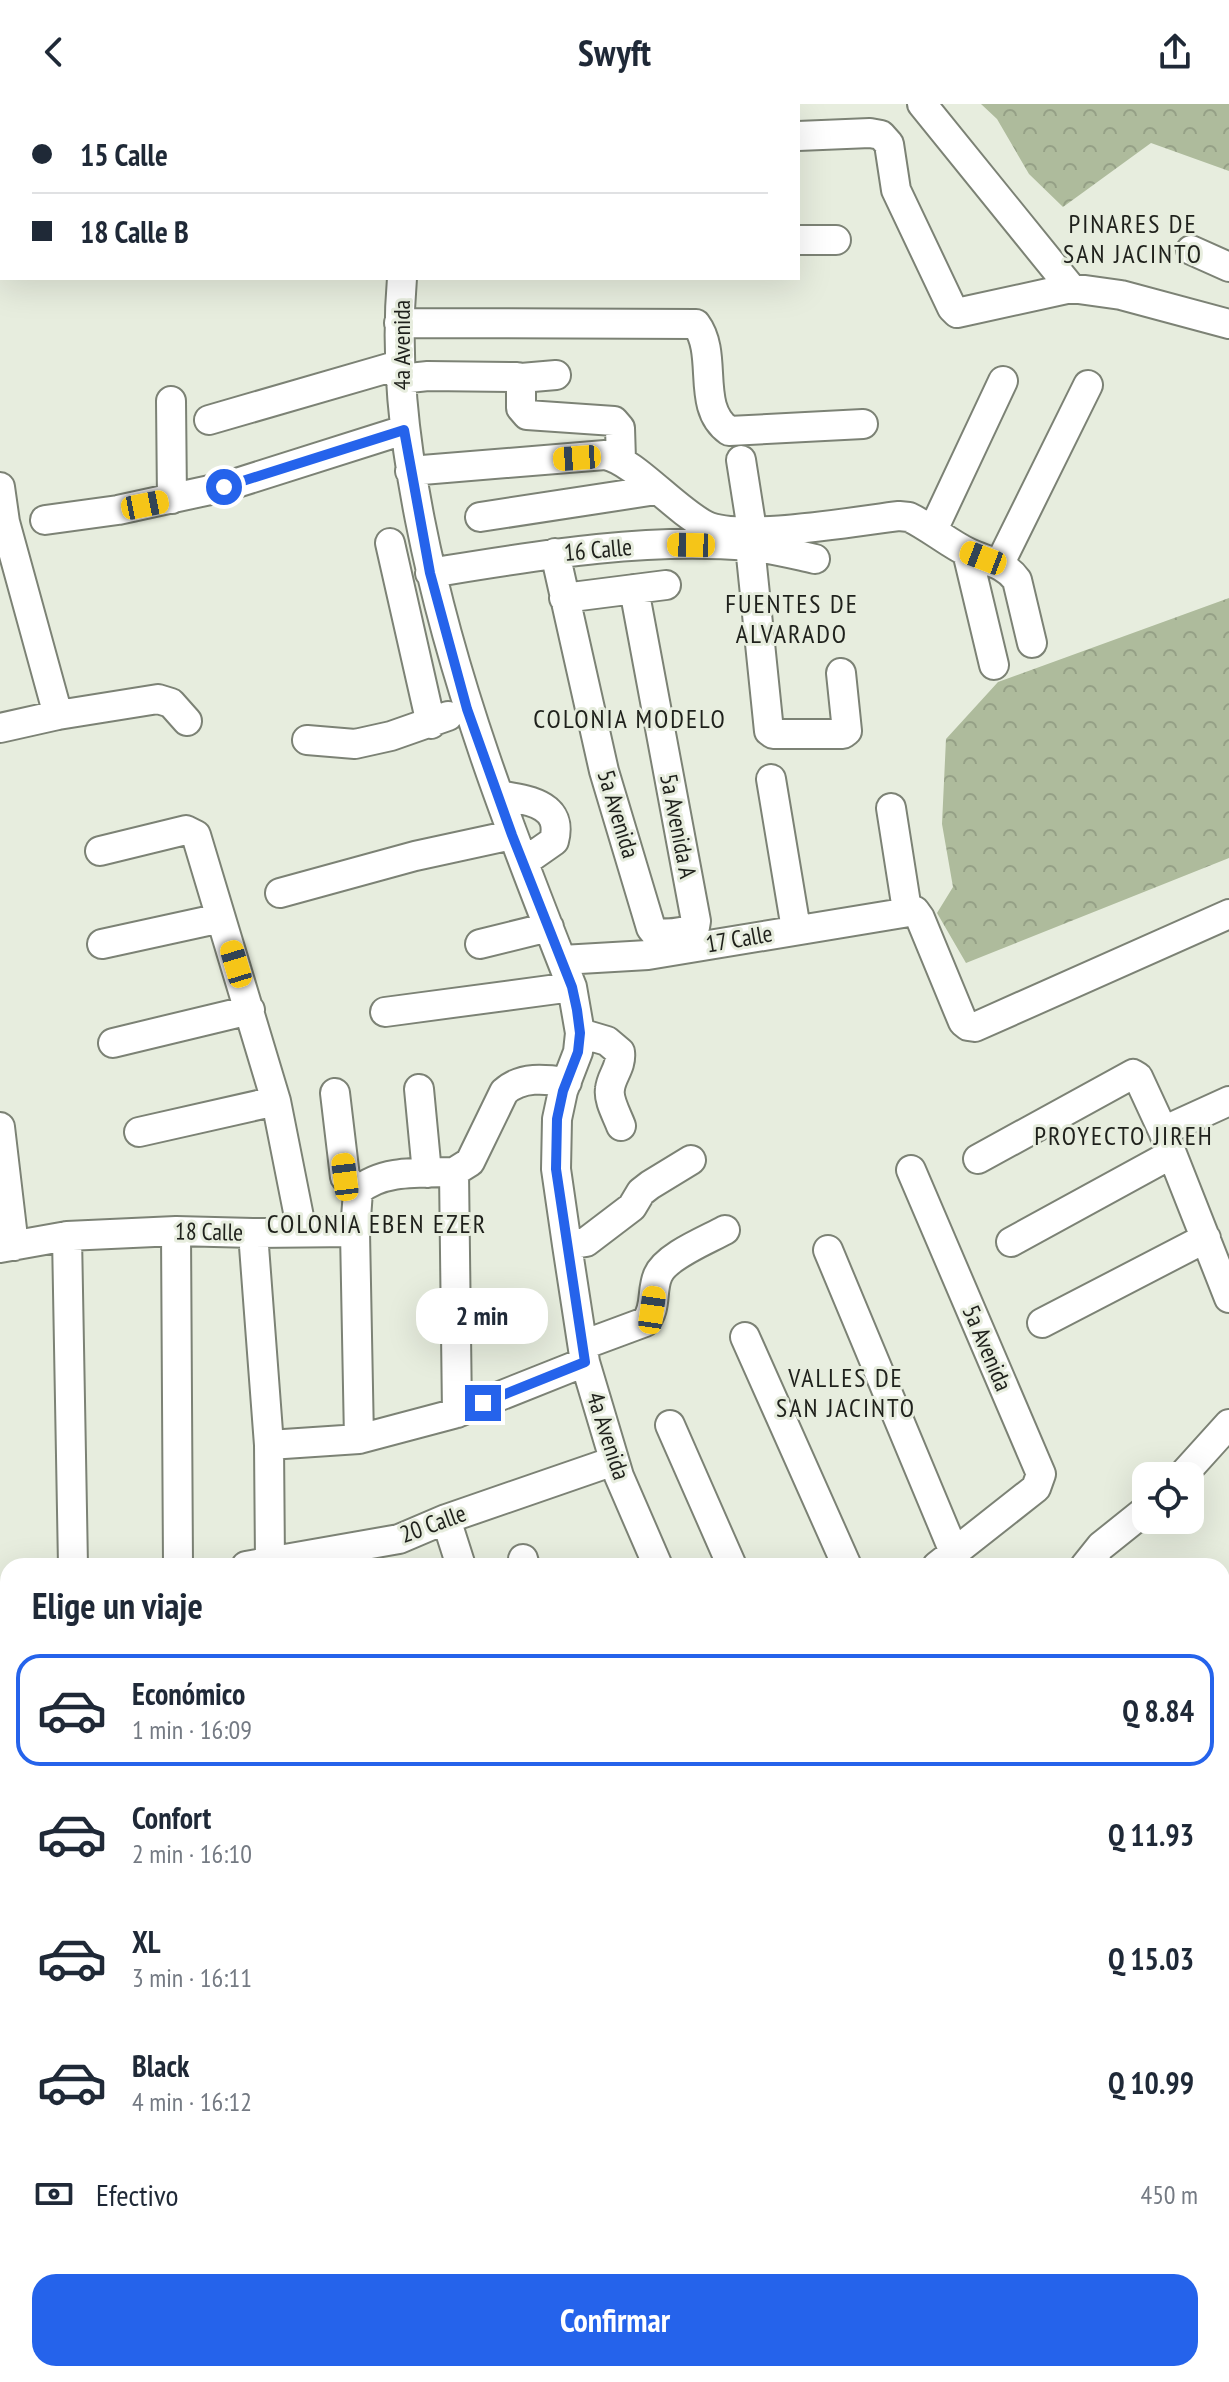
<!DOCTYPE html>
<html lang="es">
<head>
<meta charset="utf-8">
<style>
  body { margin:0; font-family:"PT Sans Narrow",sans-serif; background:#f6f6f7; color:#1f2937; height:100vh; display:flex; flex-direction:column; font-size:30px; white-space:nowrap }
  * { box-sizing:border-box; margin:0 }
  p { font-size:26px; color:#747a83 }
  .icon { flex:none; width:44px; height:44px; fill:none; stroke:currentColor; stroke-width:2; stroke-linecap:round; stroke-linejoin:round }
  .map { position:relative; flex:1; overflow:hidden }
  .side { position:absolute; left:0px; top:1454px; width:1230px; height:824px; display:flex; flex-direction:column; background:#fff; border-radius:24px 24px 0 0; box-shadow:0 8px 32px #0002 }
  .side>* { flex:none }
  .hud { position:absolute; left:0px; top:0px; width:800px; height:176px; box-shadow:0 8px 32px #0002; display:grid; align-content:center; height:176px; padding:0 32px; background:#fff }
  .fabs { position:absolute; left:1132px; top:1358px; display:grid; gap:16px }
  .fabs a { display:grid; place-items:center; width:72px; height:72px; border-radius:16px; background:#fff; box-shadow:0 8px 32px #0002; font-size:40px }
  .end { position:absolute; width:36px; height:36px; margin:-18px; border:10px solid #2563eb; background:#fff; box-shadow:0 0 0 4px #fff }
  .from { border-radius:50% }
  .bubble { position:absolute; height:56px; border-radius:24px; background:#fff; box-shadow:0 8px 32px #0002; font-size:26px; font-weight:600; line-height:56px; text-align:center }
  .car { position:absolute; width:24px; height:48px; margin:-24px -12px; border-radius:10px; box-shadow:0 0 6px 2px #0007; background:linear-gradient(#f5c518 24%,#345 0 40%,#f5c518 0 76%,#345 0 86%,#f5c518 0) }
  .hud b { display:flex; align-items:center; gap:28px; height:76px; font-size:30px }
  .hud b+b { border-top:2px solid #e0e1e3 }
  .hud i { width:20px; height:20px; background:#1f2937 }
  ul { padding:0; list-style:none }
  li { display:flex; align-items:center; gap:24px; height:112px; margin:0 16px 12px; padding:0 16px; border:4px solid transparent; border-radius:24px }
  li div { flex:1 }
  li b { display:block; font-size:30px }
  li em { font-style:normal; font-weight:600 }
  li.current { border-color:#2563eb }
  li>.icon { width:72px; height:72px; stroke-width:1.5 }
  h2 { padding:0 32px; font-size:36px; line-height:96px }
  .pay { display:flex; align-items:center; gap:20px; height:88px; padding:0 32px; font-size:30px }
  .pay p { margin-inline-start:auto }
  .action { display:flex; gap:16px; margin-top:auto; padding:16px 32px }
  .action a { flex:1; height:92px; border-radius:24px; background:#2563eb; color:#fff; font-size:32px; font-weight:600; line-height:92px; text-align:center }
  header { display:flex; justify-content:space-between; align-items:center; height:104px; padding:0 32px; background:#fff; font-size:36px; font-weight:600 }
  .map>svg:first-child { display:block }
  .forest { fill:url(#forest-crowns) }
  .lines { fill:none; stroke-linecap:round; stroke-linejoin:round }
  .minor-casing { stroke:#7c8275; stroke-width:32 }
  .minor { stroke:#fff; stroke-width:28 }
  .route { stroke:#2563eb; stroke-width:10 }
  .labels { text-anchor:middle; stroke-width:6; stroke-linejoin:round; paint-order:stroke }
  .street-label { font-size:24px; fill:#1f211c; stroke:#e7edde }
  .neighbourhood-label { font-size:26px; letter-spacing:2px; fill:#1f211c; stroke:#e7edde }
</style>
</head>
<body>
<header><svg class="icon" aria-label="back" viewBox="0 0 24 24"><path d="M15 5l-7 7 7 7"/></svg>Swyft<svg class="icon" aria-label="share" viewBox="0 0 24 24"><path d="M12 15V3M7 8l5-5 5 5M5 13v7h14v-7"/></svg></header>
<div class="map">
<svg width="1229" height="2278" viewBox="0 0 1229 2278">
  <defs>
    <pattern id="forest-crowns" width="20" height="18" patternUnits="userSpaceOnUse" patternTransform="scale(2)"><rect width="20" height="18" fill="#aebb9c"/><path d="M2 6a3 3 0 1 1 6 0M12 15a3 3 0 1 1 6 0" fill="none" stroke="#95a086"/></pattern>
  </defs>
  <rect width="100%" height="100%" fill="#e7edde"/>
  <path class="forest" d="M981 0H1229V67L1151 39 1063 103 1029 70 997 15Z
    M1229 494V754L966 859 937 809 953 783 942 720 946 635 998 578Z"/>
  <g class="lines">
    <defs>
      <path id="minor" d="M393 0 405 2
        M922 0 1071 184
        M798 32 870 29 881 31 889 40 896 86 952 204 957 209 1071 184 1121 191 1229 220
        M0 40 2 41
        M798 136H836
        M1191 146 1229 163
        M402 174C395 256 404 335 420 416 452 579 511 729 572 883L580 929 578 948 563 987 557 1015 556 1065 567 1141 585 1258 619 1372 658 1462
        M399 219 696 220C719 251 695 303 729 327L863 320
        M521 274 556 271
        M400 275 428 272 517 273 521 274V304L527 311 614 317 620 324 621 356
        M171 297 172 395
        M209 316 399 261
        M741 356 752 426
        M410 367 605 351C633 356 675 406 705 421 739 438 857 417 899 412L909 413C930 423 948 439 969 449 986 457 1005 459 1017 476L1032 539
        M0 383 5 418 58 611
        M480 413 656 386
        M45 416 118 406 224 383 404 326
        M933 426 1003 277
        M390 439 431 620
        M750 442 769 627 773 630H843L847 627 841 569
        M967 448 994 561
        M555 449 604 667 651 824 655 829C667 830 684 829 695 823L696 817 634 485
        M999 461 1088 281
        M430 469C535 452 642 433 749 442 771 444 793 450 815 455
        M564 494 666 481
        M0 624 58 611 158 595 171 599 187 617
        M307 636 355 640 391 632 448 612
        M771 675 796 825
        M499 691C526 696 564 699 554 737L524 758
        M891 704 907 806
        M100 747 186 726 196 731 276 997 302 1128
        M280 789 415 752 512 731
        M102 840 221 814
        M480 840 549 823
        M562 856 648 851 915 807 920 814 963 918 968 922 975 923 1229 810
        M385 908 572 883
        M580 929 607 937 620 948C622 963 611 972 610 985 608 996 617 1011 621 1022
        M113 939 250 906
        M419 985 427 1069
        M335 989 345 1073 358 1087
        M0 1023 14 1142
        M1163 1027 1229 997
        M139 1028 276 997
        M978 1055 1133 970 1138 973 1163 1027 1229 1194
        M911 1066 1041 1370 1036 1384 937 1462
        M454 1068 457 1309
        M176 1127 178 1462
        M355 1128 359 1335
        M253 1129 269 1341 270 1458
        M67 1132 73 1462
        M1011 1138 1170 1051
        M567 1141 586 1138 632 1103 641 1088 650 1081 691 1056
        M0 1144 67 1132 176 1127 253 1129 355 1128 358 1087C382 1065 423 1069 454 1068L470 1058 504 988C521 972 545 975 567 978
        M828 1146 954 1448
        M1042 1219 1206 1134
        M745 1233 847 1462
        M583 1241 645 1218C657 1205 651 1186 658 1171 666 1152 707 1136 725 1126
        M670 1321 732 1462
        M269 1341 359 1335 457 1309 585 1258
        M1182 1372 1229 1320
        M446 1415 461 1462
        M523 1455 525 1462
        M246 1462 399 1435 446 1415 614 1357
        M1085 1462 1101 1442 1146 1406
        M0 1511 8 1509
        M1222 1636 1229 1634
        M0 1831 8 1913
        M0 1997H8
        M1222 2038H1229
        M0 2252 8 2249
        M1222 2257 1229 2275
        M41 2270 42 2278
        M75 2270 76 2278
        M216 2270 217 2278
        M354 2270 356 2278
        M590 2270 591 2278
        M934 2270 936 2278
        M1101 2278 1118 2274"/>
    </defs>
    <use href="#minor" class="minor-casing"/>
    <use href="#minor" class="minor"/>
  </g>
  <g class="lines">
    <path class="route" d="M224 383 404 326 430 469 467 605 512 731 572 883 577 906 580 929 578 948 563 987 557 1015 556 1065 585 1258 483 1299"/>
  </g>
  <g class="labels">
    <g class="street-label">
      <text transform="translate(402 241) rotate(-90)" y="8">4a Avenida</text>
      <text transform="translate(598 446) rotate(-5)" y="8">16 Calle</text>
      <text transform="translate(618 710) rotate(73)" y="8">5a Avenida</text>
      <text transform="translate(678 722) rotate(79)" y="8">5a Avenida A</text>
      <text transform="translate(739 835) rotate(-10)" y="8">17 Calle</text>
      <text transform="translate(209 1128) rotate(1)" y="8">18 Calle</text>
      <text transform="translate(987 1244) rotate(67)" y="8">5a Avenida</text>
      <text transform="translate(608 1332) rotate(72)" y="8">4a Avenida</text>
      <text transform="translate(433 1420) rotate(-20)" y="8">20 Calle</text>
    </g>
    <g class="neighbourhood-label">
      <text x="1133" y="129">PINARES DE<tspan x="1133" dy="30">SAN JACINTO</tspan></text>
      <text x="792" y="509">FUENTES DE<tspan x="792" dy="30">ALVARADO</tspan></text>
      <text x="630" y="624">COLONIA MODELO</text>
      <text x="1124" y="1041">PROYECTO JIREH</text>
      <text x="377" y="1129">COLONIA EBEN EZER</text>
      <text x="846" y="1283">VALLES DE<tspan x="846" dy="30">SAN JACINTO</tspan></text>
    </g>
  </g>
</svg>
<div class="fabs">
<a><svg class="icon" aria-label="locate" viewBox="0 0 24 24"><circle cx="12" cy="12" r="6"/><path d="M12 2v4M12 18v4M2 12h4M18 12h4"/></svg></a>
</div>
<i class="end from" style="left:224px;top:383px"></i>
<i class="end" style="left:483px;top:1299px"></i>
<div class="bubble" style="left:416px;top:1184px;width:132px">2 min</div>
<i class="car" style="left:577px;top:354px;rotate:266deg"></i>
<i class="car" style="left:145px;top:401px;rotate:79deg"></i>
<i class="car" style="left:691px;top:441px;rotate:271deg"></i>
<i class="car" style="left:983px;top:454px;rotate:291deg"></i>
<i class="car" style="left:236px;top:860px;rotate:343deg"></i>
<i class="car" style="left:345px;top:1073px;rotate:353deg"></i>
<i class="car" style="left:652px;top:1206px;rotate:8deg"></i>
<div class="hud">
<b><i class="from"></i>15 Calle</b>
<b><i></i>18 Calle B</b>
</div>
<section class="side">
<h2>Elige un viaje</h2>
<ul>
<li class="current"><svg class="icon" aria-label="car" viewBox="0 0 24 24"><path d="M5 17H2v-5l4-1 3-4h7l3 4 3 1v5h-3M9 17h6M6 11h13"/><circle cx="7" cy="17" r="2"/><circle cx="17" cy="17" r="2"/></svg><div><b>Económico</b><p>1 min · 16:09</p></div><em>Q 8.84</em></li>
<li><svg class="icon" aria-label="car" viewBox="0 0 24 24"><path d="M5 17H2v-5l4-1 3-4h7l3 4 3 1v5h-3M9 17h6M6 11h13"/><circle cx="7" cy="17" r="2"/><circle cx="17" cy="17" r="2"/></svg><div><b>Confort</b><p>2 min · 16:10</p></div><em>Q 11.93</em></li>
<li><svg class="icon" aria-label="car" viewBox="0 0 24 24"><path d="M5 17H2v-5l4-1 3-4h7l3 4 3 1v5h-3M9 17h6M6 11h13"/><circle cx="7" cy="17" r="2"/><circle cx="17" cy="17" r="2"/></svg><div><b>XL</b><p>3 min · 16:11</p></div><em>Q 15.03</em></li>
<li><svg class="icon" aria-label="car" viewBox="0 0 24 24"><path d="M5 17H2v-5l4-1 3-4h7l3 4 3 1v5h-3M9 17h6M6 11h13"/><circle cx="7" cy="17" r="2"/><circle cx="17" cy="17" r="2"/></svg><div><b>Black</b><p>4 min · 16:12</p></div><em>Q 10.99</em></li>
</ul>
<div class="pay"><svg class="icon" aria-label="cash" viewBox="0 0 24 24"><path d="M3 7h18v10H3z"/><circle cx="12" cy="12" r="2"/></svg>Efectivo<p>450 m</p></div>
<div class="action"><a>Confirmar</a></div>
</section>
</div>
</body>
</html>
